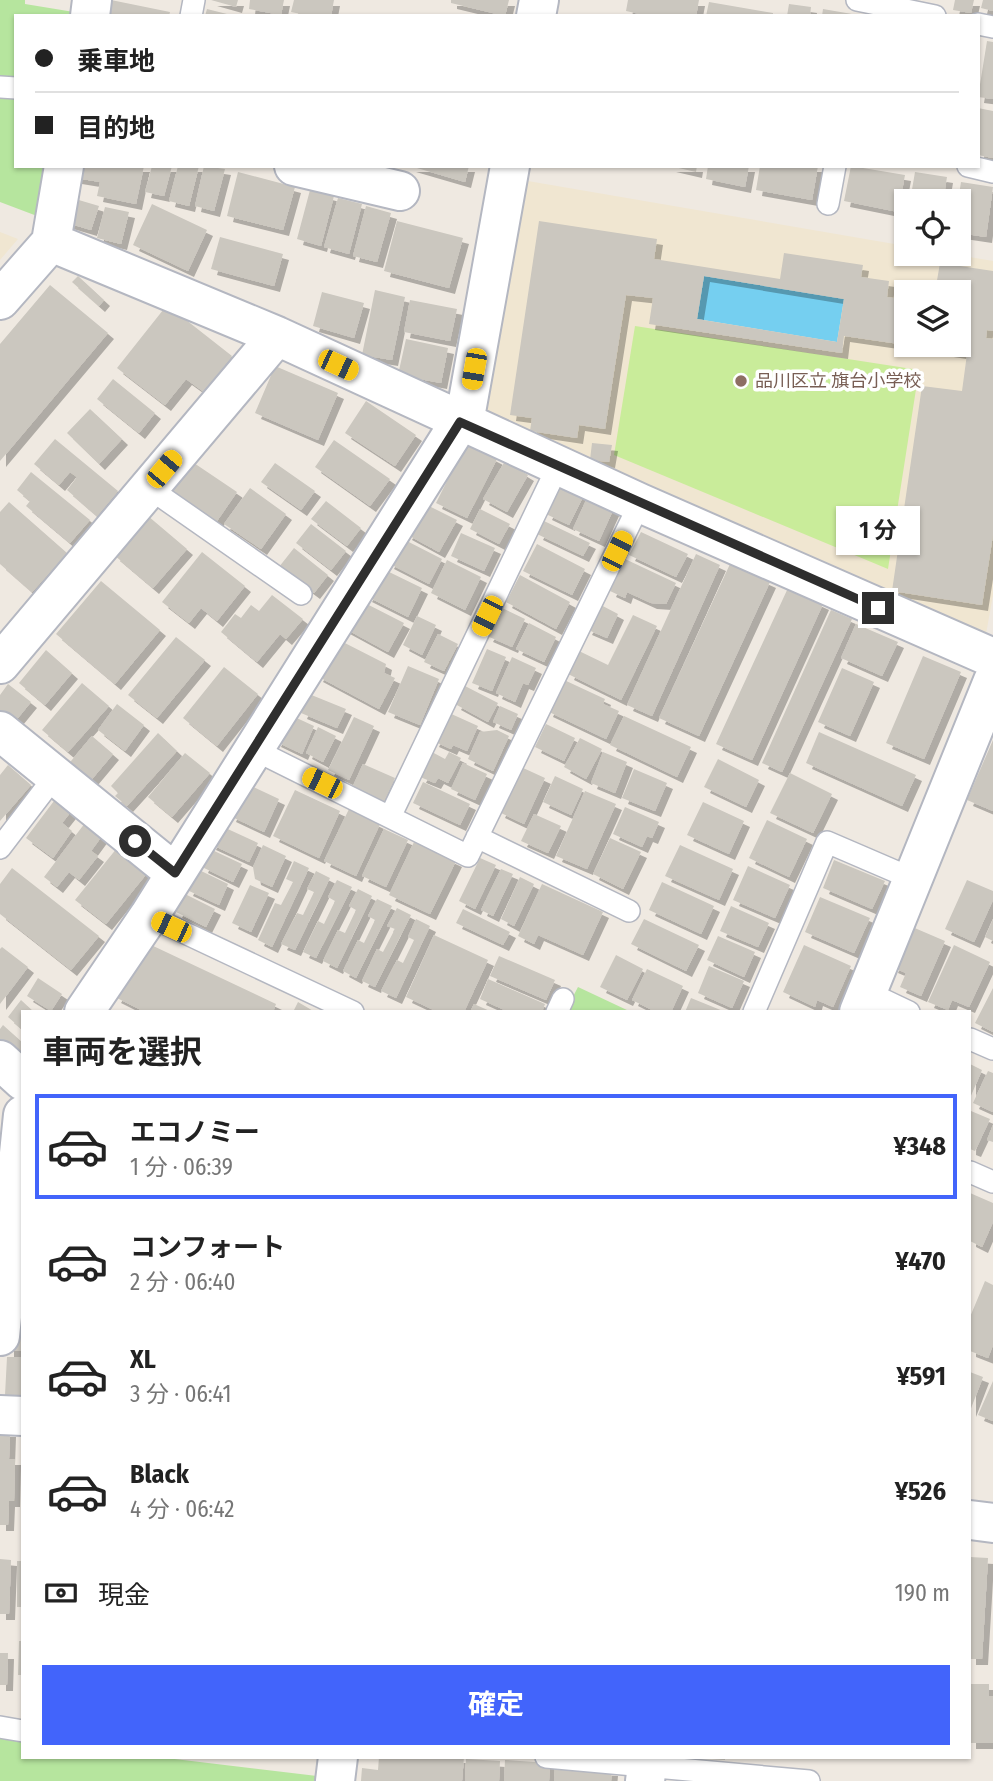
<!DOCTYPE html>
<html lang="ja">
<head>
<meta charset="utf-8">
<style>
  body { margin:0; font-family:"Fira Sans Condensed","Noto Sans JP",sans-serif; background:#f6f6f6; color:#222; height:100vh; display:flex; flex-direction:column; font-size:26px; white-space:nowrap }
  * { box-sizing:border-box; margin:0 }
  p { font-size:23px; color:#767676 }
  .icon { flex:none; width:38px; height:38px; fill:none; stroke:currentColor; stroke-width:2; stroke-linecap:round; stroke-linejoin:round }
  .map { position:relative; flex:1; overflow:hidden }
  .panel { position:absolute; left:21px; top:1010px; width:950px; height:749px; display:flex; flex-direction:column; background:#fff; border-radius:0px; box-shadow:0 2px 5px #0004 }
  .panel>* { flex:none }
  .guide { position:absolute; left:14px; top:14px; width:966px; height:154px; border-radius:0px; box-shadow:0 2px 5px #0004; display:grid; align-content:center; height:154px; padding:0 21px; background:#fff }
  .buttons { position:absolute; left:894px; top:189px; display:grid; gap:14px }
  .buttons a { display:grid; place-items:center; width:77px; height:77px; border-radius:0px; background:#fff; box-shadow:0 2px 5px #0004; font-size:35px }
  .end { position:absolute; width:32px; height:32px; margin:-16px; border:9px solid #2e2e2e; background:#fff; box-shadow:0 0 0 4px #fff }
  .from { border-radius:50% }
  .bubble { position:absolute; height:49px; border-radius:0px; background:#fff; box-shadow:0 2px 5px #0004; font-size:23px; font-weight:700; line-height:49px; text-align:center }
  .car { position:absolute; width:21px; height:42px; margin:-21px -10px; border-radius:9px; box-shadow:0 0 5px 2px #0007; background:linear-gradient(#f5c518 24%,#345 0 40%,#f5c518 0 76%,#345 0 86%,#f5c518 0) }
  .guide b { display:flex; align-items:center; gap:24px; height:66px; font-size:26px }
  .guide b+b { border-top:2px solid #e0e0e0 }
  .guide i { width:18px; height:18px; background:#222 }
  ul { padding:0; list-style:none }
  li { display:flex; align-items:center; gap:21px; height:105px; margin:0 14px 10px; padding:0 7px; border:4px solid transparent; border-radius:0px }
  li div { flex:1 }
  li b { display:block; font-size:26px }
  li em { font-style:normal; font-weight:700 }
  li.active { border-color:#4264fb }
  li>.icon { width:63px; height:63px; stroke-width:1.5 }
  h2 { padding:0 21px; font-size:32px; line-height:84px }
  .pay { display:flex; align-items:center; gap:18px; height:77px; padding:0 21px; font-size:26px }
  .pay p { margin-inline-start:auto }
  .action { display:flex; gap:14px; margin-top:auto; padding:14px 21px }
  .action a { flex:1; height:80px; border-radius:0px; background:#4264fb; color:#fff; font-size:28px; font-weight:700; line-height:80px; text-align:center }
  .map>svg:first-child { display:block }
  .education { fill:#f0e6d1; fill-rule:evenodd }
  .green { fill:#b6e59e }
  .pitch { fill:#c9ec9a }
  .water { fill:#75cff0 }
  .building { fill:#cbc7bf; fill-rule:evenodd; filter:url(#shadow) }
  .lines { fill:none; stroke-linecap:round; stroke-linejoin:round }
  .lane-casing { stroke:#b4b7c1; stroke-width:24 }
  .street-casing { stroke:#b4b7c1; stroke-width:42 }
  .secondary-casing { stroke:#b4b7c1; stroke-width:42 }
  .lane { stroke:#fff; stroke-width:21 }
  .street { stroke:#fff; stroke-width:38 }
  .secondary { stroke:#fff; stroke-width:38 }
  .route { stroke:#2e2e2e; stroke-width:9 }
  .education-dot { fill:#8d6e63; stroke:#fff; stroke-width:2.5 }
  .labels { text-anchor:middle; stroke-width:7; stroke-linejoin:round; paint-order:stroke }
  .education-label { font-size:18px; fill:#785e54; stroke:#fff; text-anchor:start }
</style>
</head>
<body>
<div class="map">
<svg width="993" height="1781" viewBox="0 0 993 1781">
  <defs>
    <filter id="shadow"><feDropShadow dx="6" dy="6" stdDeviation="0" flood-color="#0004"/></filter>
  </defs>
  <rect width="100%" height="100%" fill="#efe9e1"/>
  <path class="education" d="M522 180 906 246V254H952L993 261V595L986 634 482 418ZM906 292H959V345H906Z
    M0 232 18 239 0 260Z"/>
  <path class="green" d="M0 0H25V4L80 13V16H16V166H54L45 219 0 202Z
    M578 987 629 1011 565 1012Z
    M0 1738 23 1741V1757H158L317 1776 316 1781H0Z"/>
  <path class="pitch" d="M635 326 919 370 888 569 614 455Z"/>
  <path class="water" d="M704 276 844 299 837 342 697 319Z"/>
  <path class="building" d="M111 0 170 12 169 16H107Z
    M211 0H238L236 7Z
    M250 0H284L281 15 249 9Z
    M294 0H334L331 16H311L291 12Z
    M451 0H509L505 16 451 3Z
    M628 0H699L696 16H649L626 11Z
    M955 0H974L971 13 953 10Z
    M983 0H993V11L981 8Z
    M709 2 773 13V16H706Z
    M789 4 811 7 810 16H787Z
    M207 9 231 15V16H205Z
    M823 9 852 14V16H822Z
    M987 41 993 42V99L978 97Z
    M978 108 993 111V158L978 155Z
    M72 166H144L136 204 97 196 100 182 70 177Z
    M152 166H172L164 196 145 192Z
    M178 166H199L189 206 169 201Z
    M204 166 225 169 214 211 195 206Z
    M410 166H469L465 182Z
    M670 166H697L696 172Z
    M708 166H749L745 187 706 179Z
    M760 166H818L812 200 756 190Z
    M851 166 905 175 898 212 844 201Z
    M238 172 295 187 283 230 227 216Z
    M915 172 947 177 943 201H910Z
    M961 182 993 187 986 237 959 233 958 201Z
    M310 190 334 196 321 246 297 239Z
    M72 198 99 206 91 230 64 222Z
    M338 198 362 204 349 254 324 247Z
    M152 204 207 230 188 271 133 245Z
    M366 206 391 213 377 262 353 256Z
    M105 207 129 212 121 244 97 238Z
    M397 221 463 238 449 288 384 271Z
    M539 221 657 239 654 259 780 279 784 253 863 265 861 277 889 281 887 297 906 300V345L844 336 842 353 649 324 653 298 626 295 605 429 579 425 577 438 530 431 532 418 510 415ZM704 276 844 299 837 342 697 319Z
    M220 237 283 254 274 286 211 269Z
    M940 263 993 271V331L987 330 986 338 993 339V535L982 605 892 591 922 386 962 391 967 354 915 346 959 345V292H935Z
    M78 276 104 300 99 306 72 282Z
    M50 285 108 333 0 461V344Z
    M375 290 405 297 392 360 362 355Z
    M322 292 364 303 354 338 313 326Z
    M410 300 457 309 450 341 404 332Z
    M167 305 232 356 204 392 186 379 165 405 117 368Z
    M406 339 448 348 441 383 398 375Z
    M275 366 338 393 318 440 255 413Z
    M113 379 155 413 139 433 97 399Z
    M366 401 416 435 395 466 345 433Z
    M90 409 122 439 99 464 67 433Z
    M55 439 118 491 97 516 67 490 77 477 70 472 59 485 34 464Z
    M334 440 390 479 370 506 315 467Z
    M466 443 497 459 467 518 436 503Z
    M592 443 612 445 609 462 590 460Z
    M188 459 237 492 217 521 168 488Z
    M505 461 528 475 507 512 483 499Z
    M275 463 315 491 301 510 261 482Z
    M31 472 90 520 70 543 26 506 30 501 17 490Z
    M570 487 584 495 569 525 546 514 559 488 567 492Z
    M250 488 286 514 261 549 224 524Z
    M588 496 614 508 599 541 573 529Z
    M326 501 361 528 347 546 311 519Z
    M9 502 67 553 32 592 0 564V512Z
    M423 503 457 520 439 552 406 534Z
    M480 509 510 524 499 544 470 529Z
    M148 516 187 549 153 588 114 555Z
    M544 521 590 543 583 556 537 534Z
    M311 524 346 551 331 570 296 543Z
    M641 532 688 554 676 577 629 555Z
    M461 533 495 548 484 571 451 556Z
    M401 538 442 559 429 584 388 563Z
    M537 544 585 569 572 595 523 571Z
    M294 548 328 575 314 593 279 567Z
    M202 552 245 586 217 621 201 608 189 623 162 602Z
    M696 554 720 565 652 716 627 705Z
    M625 559 676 583 666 604 651 603 627 592 625 598 610 591Z
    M447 560 481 577 465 610 431 593Z
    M730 564 770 582 699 736 659 718Z
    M385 570 422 588 408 617 366 596Z
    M520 575 570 602 556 629 506 602Z
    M101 581 160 630 115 684 56 634Z
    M788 588 823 604 752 760 716 744Z
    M272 595 303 619 286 639 280 634 257 662 221 632 235 614 241 618 251 605 259 611Z
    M359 600 404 623 388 652 344 628Z
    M599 604 618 614 607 638 586 629Z
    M502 608 525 619 512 647 487 636Z
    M831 610 852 619 782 772 762 763Z
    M633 615 657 626 621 700 568 674 579 651 608 665Z
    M417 616 436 625 422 655 403 645Z
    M529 623 556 637 544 662 516 649Z
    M856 624 898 642 882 676 841 658Z
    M438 634 458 644 444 671 424 662Z
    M176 637 205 660 157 718 128 695Z
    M337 639 386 664 384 673 395 678 379 709 317 676Z
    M487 649 506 657 492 691 472 683Z
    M46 650 72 673 45 705 19 683Z
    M923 656 961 672 924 759 886 743Z
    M512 657 536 668 528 685 523 683 515 702 496 693Z
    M408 666 439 679 420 725 388 712Z
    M224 667 258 694 217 746 183 718Z
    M842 668 874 682 850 736 818 722Z
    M562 679 605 699 603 704 619 711 606 739 547 711Z
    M82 683 109 706 68 752 42 730Z
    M8 684 31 702 8 730 0 724V695Z
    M465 686 498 703 488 722 455 704Z
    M309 694 346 709 337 728 301 713Z
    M117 704 144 725 125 751 98 730Z
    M500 706 518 714 511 730 493 722Z
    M447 712 478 726 467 751 453 745 451 749 433 741Z
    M288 714 314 726 302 754 275 741Z
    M624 716 691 747 677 777 610 745Z
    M354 717 374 726 349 780 328 770Z
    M546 724 575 738 564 761 535 747Z
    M318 727 336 736 323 762 306 753Z
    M497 730 509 736 493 771 468 759 480 732Z
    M819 732 916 775 902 806 806 763Z
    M158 733 177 751 127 806 115 796 118 793 111 786Z
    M92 736 113 754 87 785 66 767Z
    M580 738 602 749 586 779 564 767Z
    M993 740V811L967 800Z
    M432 752 445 759 449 752 461 758 448 783 438 778 435 783 420 777Z
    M603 752 627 762 615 793 591 783Z
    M185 753 210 773 172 817 148 797Z
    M718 759 759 780 746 807 704 787Z
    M463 763 487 774 475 800 451 789Z
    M363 764 395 778 384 801 353 786Z
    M8 765 31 785 0 821V775Z
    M521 767 545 778 524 824 499 812Z
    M634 769 667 783 655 811 622 798Z
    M790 773 832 794 813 833 770 813Z
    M555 776 583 789 571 815 543 802Z
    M423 782 470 804 460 825 413 803Z
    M245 783 279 799 264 832 230 816Z
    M295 790 340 811 319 858 273 836Z
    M585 791 616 804 587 869 556 856Z
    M57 797 73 809 62 823 72 831 53 858 26 838Z
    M703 802 744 821 729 854 687 835Z
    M625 807 659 822 652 838 647 836 642 847 613 834Z
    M349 809 380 824 356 876 324 861Z
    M534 814 561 826 548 853 521 841Z
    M767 820 807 839 789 877 749 858Z
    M85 823 102 836 91 851 98 856 79 880 69 872 57 887 44 877Z
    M219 825 258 843 249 862 210 844Z
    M384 829 408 840 386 887 362 876Z
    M610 838 641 852 623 889 593 874Z
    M414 842 456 861 430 914 389 895Z
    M263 845 286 856 272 887 255 879 253 867Z
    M680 845 733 869 719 900 665 876Z
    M117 848 148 872 106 924 75 900Z
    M210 849 242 864 233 882 202 867Z
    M480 858 496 865 475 909 459 901Z
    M834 860 885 881 872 909 823 888Z
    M294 861 309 868 272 947 258 940 275 903 281 905 293 882 286 879Z
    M748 866 790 885 775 918 733 900Z
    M12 868 99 936 71 970 0 914V884Z
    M197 869 228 884 219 905 187 890Z
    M501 869 513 874 493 916 481 910Z
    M316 871 330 878 295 950 281 944 297 913 303 915 314 892 307 889Z
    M520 877 534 884 514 926 501 919Z
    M337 880 352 887 316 958 303 952 318 921 324 924 335 901 328 897Z
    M967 880 993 891V900L974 942 945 929Z
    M662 882 714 906 701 934 649 910Z
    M542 884 603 912 583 955 538 935 534 944 518 936Z
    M250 885 269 893 251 932 232 923Z
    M358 889 372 896 337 968 323 961 338 930 345 933 356 910 349 906Z
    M185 894 215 909 206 927 176 912Z
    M820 897 870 918 854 953 805 932Z
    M377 899 392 906 356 978 343 971 358 940 364 943 375 920 368 916Z
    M731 906 769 923 758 947 720 931Z
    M397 908 411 915 375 987 362 981 377 949 383 952 395 929 387 926Z
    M463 909 510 932 503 945 456 923Z
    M416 919 430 926 396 998 381 991 397 960 403 963 414 940 408 937Z
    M644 919 699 945 686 971 631 944Z
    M993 919V941L985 937Z
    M910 926 945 941 921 996 900 987 906 973 892 967Z
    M434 935 488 960 464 1012H438L406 997Z
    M718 936 755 952 744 977 707 960Z
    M149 944 276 1004 273 1012H145L115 997Z
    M804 945 851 966 833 1007 817 1000 815 1007 783 992Z
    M954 945 990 962 969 1007 952 1000 948 1010 928 1002Z
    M2 947 28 967 0 1004V949Z
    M616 955 643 969 627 1000 600 987Z
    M499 956 555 980 546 1000 490 976Z
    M709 966 744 981 732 1008 698 993Z
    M647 969 683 986 671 1012H656L632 1000Z
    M38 978 62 994 51 1011 27 996Z
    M488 979 545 1004 542 1012H509L480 999Z
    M993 988V1032L975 1023Z
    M691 998 723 1011V1012H685Z
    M21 1000 34 1012H23V1030L8 1017Z
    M298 1002 315 1012H293Z
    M474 1004 492 1012H470Z
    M3 1025 23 1043V1062L0 1047V1029Z
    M970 1064 982 1070 970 1098Z
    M988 1071 993 1073V1112L973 1103Z
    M971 1111 990 1119 975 1151 970 1149Z
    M993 1125V1142L987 1140Z
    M970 1193 993 1203V1222L982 1247 970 1241Z
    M985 1281 993 1285V1345L988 1358 970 1351V1317Z
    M8 1320H23V1351H8Z
    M7 1357H23V1396L5 1395Z
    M970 1372 983 1377 970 1411Z
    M993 1381V1421L978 1415Z
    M0 1431H10L9 1459H15L14 1501H9L8 1525H0Z
    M970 1557 988 1558 982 1659H970Z
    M0 1559 11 1560 9 1614H0Z
    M17 1561H23V1607H17Z
    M19 1641H23V1675H18Z
    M0 1653H8L7 1685H0Z
    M970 1684H989V1696H993V1743H970Z
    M379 1757H464L462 1781H361L362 1768 378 1770Z
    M706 1757H725V1760L706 1759Z
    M466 1759 500 1761 499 1781H465Z
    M505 1760 550 1763 549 1781H504Z
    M555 1767 612 1770 611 1781H554Z"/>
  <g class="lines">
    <defs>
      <path id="lane" d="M857 0 935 16
        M191 16 194 0
        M978 24 993 27
        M0 87 16 88
        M968 166 993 172
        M828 204 835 166
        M149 488 301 594
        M253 749 468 856 640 503
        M390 817 559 464
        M477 837 629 911
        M0 848 55 776
        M149 916 353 1012
        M867 992 909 1012
        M557 1012 563 999
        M754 1012 827 842 913 879
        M970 1039 993 1049
        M970 1172 993 1182
        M0 1727 23 1731
        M546 1757 809 1781"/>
      <path id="street" d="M90 16 92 0
        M536 16 539 0
        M294 166 400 191
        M51 242 277 336 640 503 993 658
        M0 300 51 242 64 166
        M0 664 277 336
        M0 731 175 873
        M84 1012 149 916 466 412 510 166
        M859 1012 993 681
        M0 1060 23 1081
        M0 1336 23 1115
        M0 1415 23 1416
        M335 1781 338 1757"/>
      <path id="secondary" d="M970 1520 993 1523
        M645 1781 648 1757"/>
    </defs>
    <use href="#lane" class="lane-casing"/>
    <use href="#street" class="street-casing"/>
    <use href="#secondary" class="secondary-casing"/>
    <use href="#lane" class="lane"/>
    <use href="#street" class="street"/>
    <use href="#secondary" class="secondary"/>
  </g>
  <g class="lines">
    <path class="route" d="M135 841 175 873 460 422 878 608"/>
  </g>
  <circle class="education-dot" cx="741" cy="381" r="7"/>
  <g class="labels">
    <g class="education-label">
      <text x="755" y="387">品川区立 旗台小学校</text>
    </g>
  </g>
</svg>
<div class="buttons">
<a><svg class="icon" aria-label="locate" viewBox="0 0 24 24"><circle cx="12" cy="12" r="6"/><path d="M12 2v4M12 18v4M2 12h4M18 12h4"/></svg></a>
<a><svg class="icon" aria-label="layers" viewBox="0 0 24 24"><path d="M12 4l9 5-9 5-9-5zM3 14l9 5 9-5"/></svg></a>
</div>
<i class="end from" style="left:135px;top:841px"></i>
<i class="end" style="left:878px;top:608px"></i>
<div class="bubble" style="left:836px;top:506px;width:84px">1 分</div>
<i class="car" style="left:338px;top:365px;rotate:115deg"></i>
<i class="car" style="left:474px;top:369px;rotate:190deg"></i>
<i class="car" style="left:164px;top:469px;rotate:40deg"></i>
<i class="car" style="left:617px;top:551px;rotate:26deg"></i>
<i class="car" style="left:487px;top:616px;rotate:206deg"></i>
<i class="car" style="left:322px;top:783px;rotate:296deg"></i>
<i class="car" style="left:171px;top:927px;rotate:295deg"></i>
<div class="guide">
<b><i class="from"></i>乗車地</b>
<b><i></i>目的地</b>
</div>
<section class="panel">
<h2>車両を選択</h2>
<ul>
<li class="active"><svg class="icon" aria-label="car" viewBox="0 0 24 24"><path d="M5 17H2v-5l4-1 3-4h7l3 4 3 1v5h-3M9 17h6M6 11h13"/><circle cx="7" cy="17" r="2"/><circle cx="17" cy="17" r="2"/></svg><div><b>エコノミー</b><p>1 分 · 06:39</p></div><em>¥348</em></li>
<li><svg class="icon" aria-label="car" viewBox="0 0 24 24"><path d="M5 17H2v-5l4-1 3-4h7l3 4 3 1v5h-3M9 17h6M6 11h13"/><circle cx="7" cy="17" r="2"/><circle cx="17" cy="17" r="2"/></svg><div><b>コンフォート</b><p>2 分 · 06:40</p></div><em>¥470</em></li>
<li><svg class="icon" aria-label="car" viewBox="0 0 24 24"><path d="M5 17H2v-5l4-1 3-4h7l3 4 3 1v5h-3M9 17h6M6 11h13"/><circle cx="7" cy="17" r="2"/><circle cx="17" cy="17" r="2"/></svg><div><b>XL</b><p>3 分 · 06:41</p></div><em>¥591</em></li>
<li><svg class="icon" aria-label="car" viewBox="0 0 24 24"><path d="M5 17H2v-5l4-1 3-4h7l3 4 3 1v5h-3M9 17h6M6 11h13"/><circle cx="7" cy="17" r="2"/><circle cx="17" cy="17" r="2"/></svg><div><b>Black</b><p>4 分 · 06:42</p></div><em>¥526</em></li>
</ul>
<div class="pay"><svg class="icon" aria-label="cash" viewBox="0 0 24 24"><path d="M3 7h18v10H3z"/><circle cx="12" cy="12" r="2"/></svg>現金<p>190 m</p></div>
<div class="action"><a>確定</a></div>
</section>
</div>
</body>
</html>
